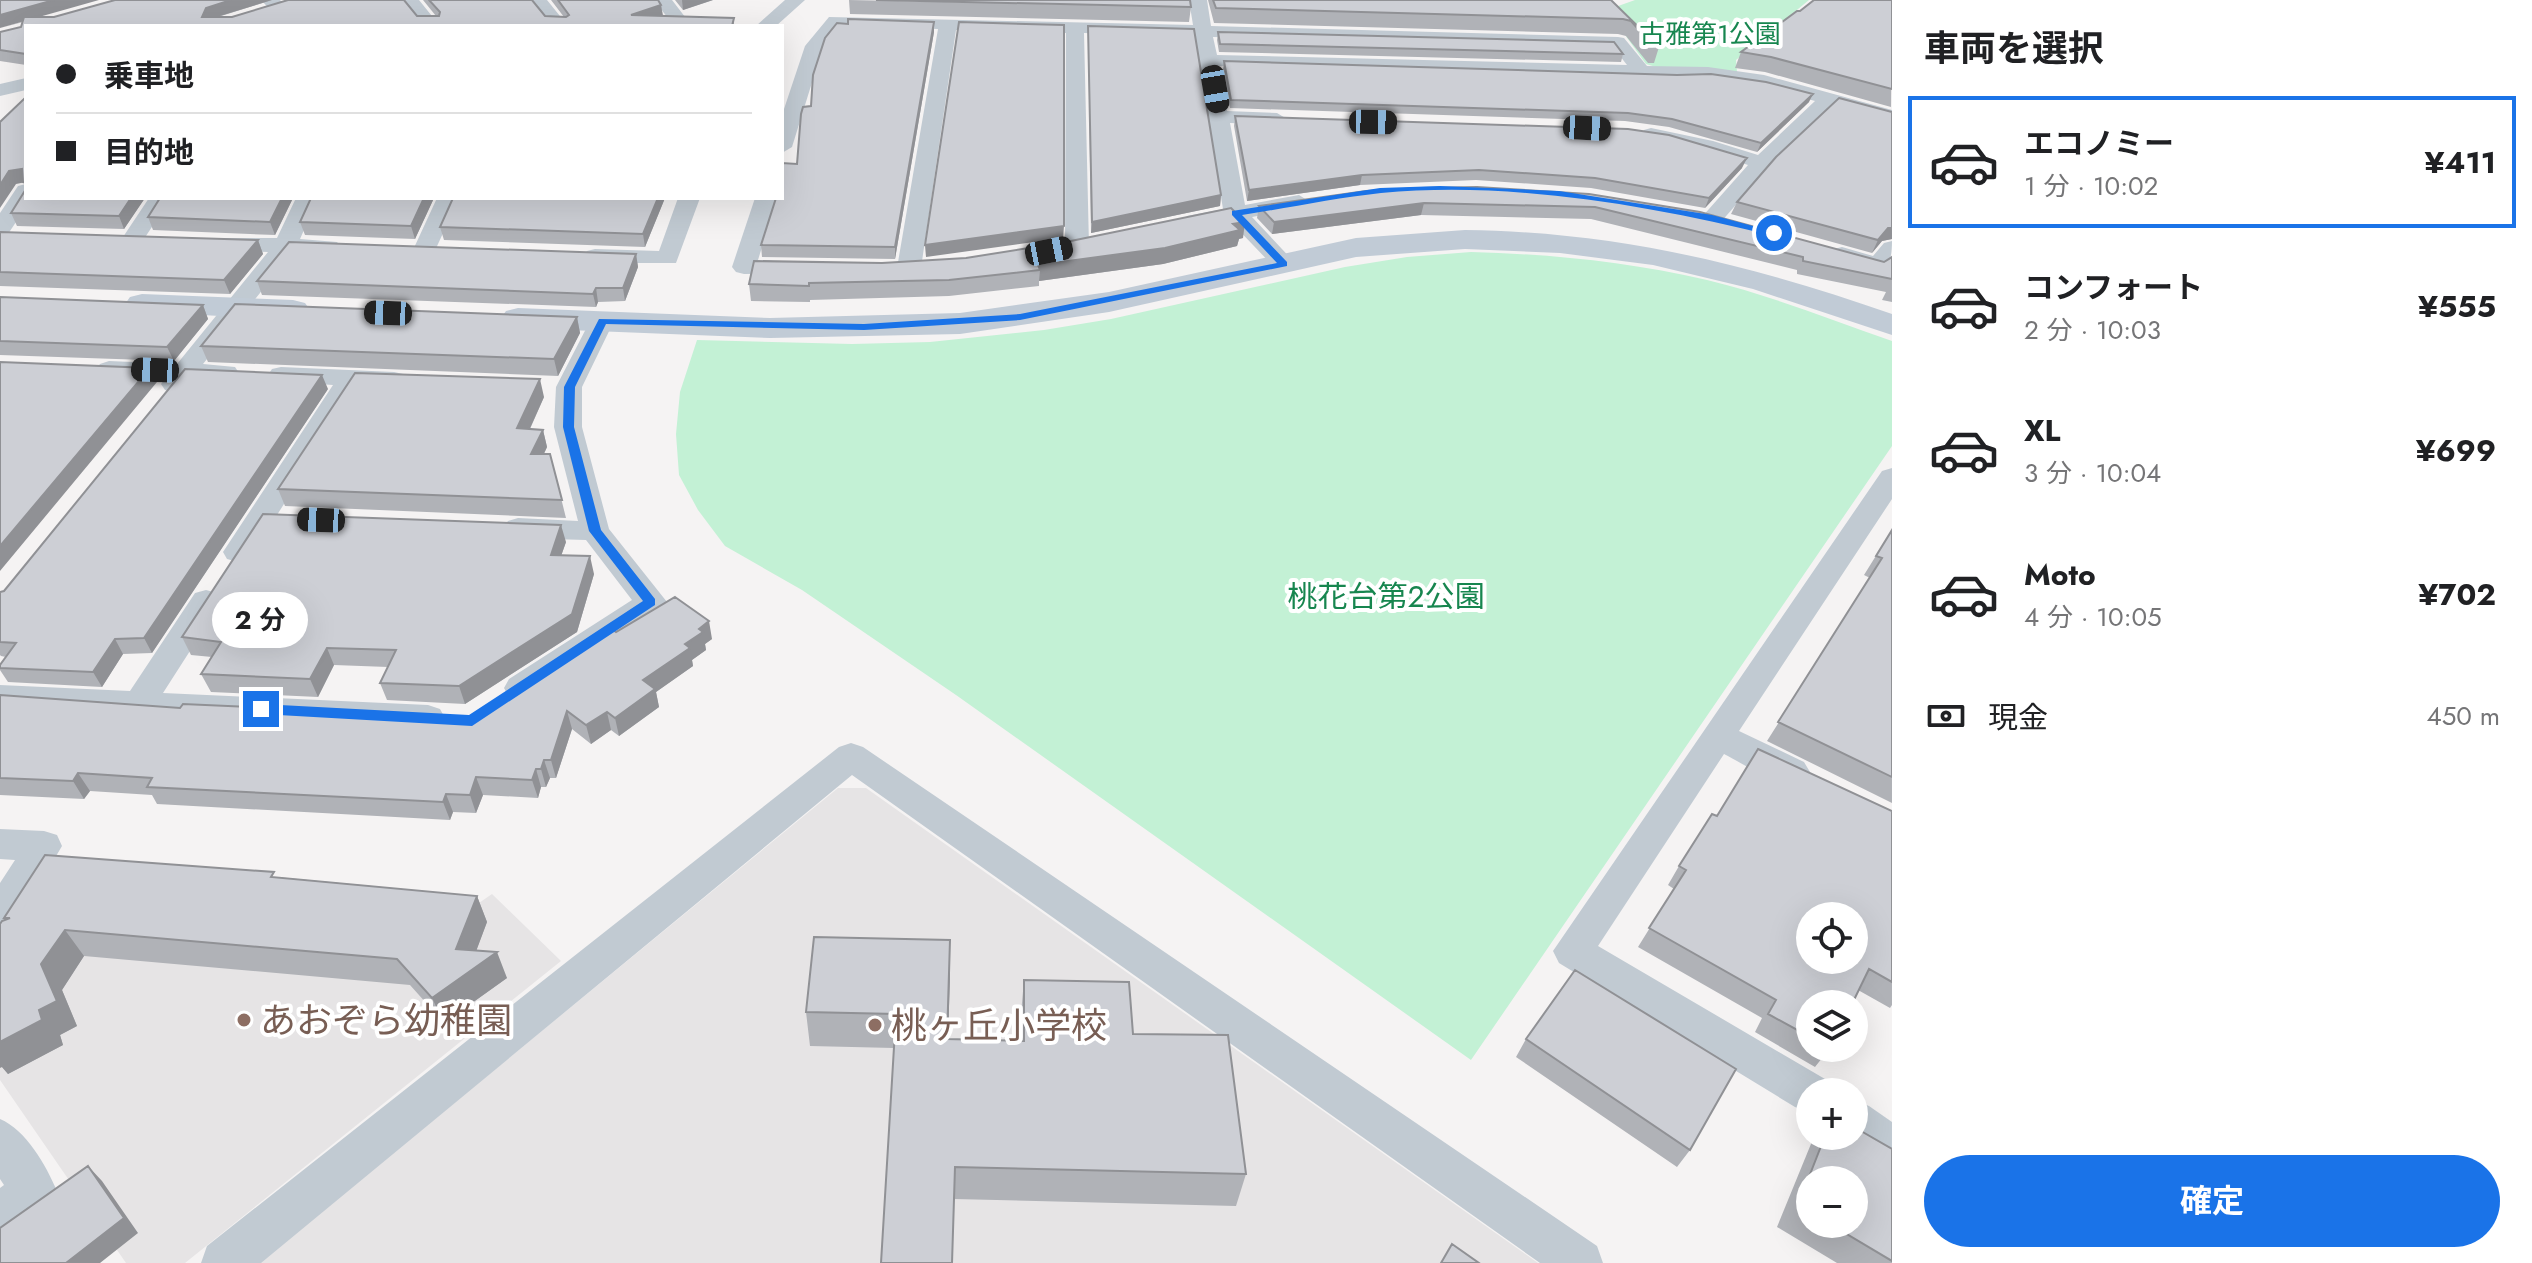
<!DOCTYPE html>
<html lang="ja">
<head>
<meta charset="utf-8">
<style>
  body { margin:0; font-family:Jost,"Noto Sans JP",sans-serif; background:#f2f2f2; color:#202124; height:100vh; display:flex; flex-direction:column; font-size:30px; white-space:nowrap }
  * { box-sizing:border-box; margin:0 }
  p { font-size:26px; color:#757577 }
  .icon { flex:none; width:44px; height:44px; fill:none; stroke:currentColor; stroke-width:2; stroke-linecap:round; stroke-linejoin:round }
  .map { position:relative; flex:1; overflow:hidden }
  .sheet { display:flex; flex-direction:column; background:#fff; width:640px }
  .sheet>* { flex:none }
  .top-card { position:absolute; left:24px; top:24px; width:760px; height:176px; border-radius:0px; box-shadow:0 8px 32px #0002; display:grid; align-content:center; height:176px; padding:0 32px; background:#fff }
  .buttons { position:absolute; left:1796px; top:902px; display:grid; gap:16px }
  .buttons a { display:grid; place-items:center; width:72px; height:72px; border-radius:50%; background:#fff; box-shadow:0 8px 32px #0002; font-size:40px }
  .end { position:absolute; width:36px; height:36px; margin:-18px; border:10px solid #1a73e8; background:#fff; box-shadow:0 0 0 4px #fff }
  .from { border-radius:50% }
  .bubble { position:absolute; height:56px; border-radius:28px; background:#fff; box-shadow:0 8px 32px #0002; font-size:26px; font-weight:700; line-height:56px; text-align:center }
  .car { position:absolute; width:24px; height:48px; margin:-24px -12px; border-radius:10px; box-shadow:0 0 6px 2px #0007; background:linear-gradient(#222 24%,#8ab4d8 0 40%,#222 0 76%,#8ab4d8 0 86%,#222 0) }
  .top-card b { display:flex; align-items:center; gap:28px; height:76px; font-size:30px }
  .top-card b+b { border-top:2px solid #e0e0e0 }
  .top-card i { width:20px; height:20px; background:#202124 }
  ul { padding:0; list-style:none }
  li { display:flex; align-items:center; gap:24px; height:132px; margin:0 16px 12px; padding:0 16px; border:4px solid transparent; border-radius:0px }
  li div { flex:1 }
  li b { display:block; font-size:30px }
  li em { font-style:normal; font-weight:700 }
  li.current { border-color:#1a73e8 }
  li>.icon { width:72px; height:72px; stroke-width:1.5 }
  h2 { padding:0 32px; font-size:36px; line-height:96px }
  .pay { display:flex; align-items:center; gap:20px; height:88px; padding:0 32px; font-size:30px }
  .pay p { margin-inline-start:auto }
  .cta { display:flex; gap:16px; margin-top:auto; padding:16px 32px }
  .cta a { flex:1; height:92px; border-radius:48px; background:#1a73e8; color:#fff; font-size:32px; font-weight:700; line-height:92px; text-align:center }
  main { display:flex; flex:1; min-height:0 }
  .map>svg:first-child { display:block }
  .education { fill:#e6e4e5 }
  .green { fill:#c3f1d5 }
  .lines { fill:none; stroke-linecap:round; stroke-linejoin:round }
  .street { fill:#c1cad2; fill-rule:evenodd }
  .secondary { fill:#c1cbd6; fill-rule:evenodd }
  .wall { fill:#b0b2b7; fill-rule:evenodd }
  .shaded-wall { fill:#909195 }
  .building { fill:#cdcfd5; stroke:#909195; stroke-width:2; fill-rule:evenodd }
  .route { fill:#1a73e8 }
  .education-dot { fill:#8d6e63; stroke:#fff; stroke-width:3 }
  .labels { text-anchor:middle; stroke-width:8; stroke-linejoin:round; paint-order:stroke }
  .far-park-label { font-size:26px; fill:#17864f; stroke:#fff }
  .park-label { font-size:30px; fill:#17864f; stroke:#fff }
  .near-education-label { font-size:36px; fill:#785e54; stroke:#fff; text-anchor:start }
</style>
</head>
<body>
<main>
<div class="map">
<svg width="1892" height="1263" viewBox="0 0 1892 1263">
  <rect width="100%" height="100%" fill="#f5f3f3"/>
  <path class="education" d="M838 788H866L1538 1263H259Z
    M492 894 561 961 185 1263H126L0 1080V957L476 905Z"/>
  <path class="green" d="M1635 0H1809L1736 60 1737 72 1656 67 1646 64 1607 10Z
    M1471 252C1551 254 1629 262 1707 280 1770 295 1831 320 1892 341V446L1471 1060 956 695 802 590 725 546 698 510 679 475 676 434 680 392 697 340 852 344 930 342 1044 330 1111 319 1345 267 1407 257Z"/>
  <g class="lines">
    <path class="street" d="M261 0H280L305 26H286Z
      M401 0H419L440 26H422Z
      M529 0H547L568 26H550Z
      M654 0H672L692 26H674Z
      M785 0H805L776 26H756Z
      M1189 0H1207L1211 26 1618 37 1624 38 1647 66 1708 67 1764 75 1892 110V122L1833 106 1769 167 1720 223 1712 225 1701 218 1748 165 1702 150 1644 138 1641 134 1644 130 1651 128 1713 141 1758 155 1815 101 1763 87 1708 79 1219 66 1227 111 1277 113 1287 119 1277 125 1230 123 1245 205 1299 195 1310 202 1307 207 1252 217 1296 264 1292 269H1276L1230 221 1195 228 1184 221 1187 216 1223 209 1195 36 1084 33 1089 246 1085 251H1069L1065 246 1066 33 956 30 921 268 917 273H901L897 268 938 29 840 26 823 47 792 147 782 153V115L805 46 829 17 1193 25ZM1213 37 1613 47 1627 65 1217 55Z
      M26 78V90L0 96V84Z
      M26 184V198H32L8 234 0 236V213L18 186Z
      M149 198H171L140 245H124L121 240Z
      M296 198H318L300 239 337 242 341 247 337 252 292 253 203 364 235 367 239 373 235 379 191 380C183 390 178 393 165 390L161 384 165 379 100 374 96 369 100 364 109 361 177 364 268 252 215 250 207 248 204 243 207 238H277Z
      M437 198H459L433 255H417L413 250Z
      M678 198H700L676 263H595L587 261 583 256 587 251 595 249 659 251Z
      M755 198H777L758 260 805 263 809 268 805 273 744 274 736 272 732 267Z
      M1892 241C1892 289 1866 269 1834 259L1830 254 1834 249 1842 247 1873 256 1884 243Z
      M602 314 611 316 614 321 582 387V427L609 529 667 602 662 610 533 697 521 700 509 697 504 688 509 679 632 600 586 540 518 538 508 535 503 528 508 521 518 518 578 521 554 427 556 387 590 321 593 316Z
      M281 367 394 372 403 374 407 380 403 386H359L249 559 238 562 227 559 223 552 333 385 272 381 268 375 272 369Z
      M1892 468V499L1739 731 1804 762 1810 772 1804 782C1779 790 1748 766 1724 754L1598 946 1825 1079 1831 1092H1810V1113L1795 1107 1559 963 1553 951 1882 471Z
      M206 590 217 593 222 601 163 693 428 705 440 709 445 718 440 727 428 731 0 709V685L130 691 195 593Z
      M851 743 863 747 1597 1246 1603 1263H1540L852 775 261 1263H201L207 1246 839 747Z
      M0 829 44 831 57 835 62 846 14 927 0 932V883L15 860 0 859Z
      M1854 1100 1869 1106 1892 1122V1169L1876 1163 1841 1136H1854Z
      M0 1119C26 1130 46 1165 57 1191 47 1214 23 1229 0 1239V1188L4 1185 0 1179Z"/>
    <path class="secondary" d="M1465 230C1617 232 1749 264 1892 314V335L1753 289 1653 265 1560 253 1465 249 1356 257 1109 312 960 334 770 338 518 328 506 325 501 318 506 311 518 308 770 318 960 313 1109 292 1356 238Z
      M142 294 293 300 305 303 310 310 305 317 293 320 130 311 125 304 130 297Z"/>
  </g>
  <path class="wall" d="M115 0H272L218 17 436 16 423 0H532L545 16 564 17 551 0H658L661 5 663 16 734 18V26H26V65L0 61V32L21 27 23 22 0 28 39 17H54Z
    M675 0H713L683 10Z
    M849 0 1191 7 1189 22 850 14Z
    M1208 0H1611L1659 47 1654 63H1648L1626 36 1618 34 1214 23Z
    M1892 0 1891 107 1765 72 1735 68 1741 52 1800 11Z
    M934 22V32L895 259 762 257 761 245 797 164 811 106Z
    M1088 26 1221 195 1220 206 1091 233Z
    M1218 32 1623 54 1621 62 1219 52 1217 40Z
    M1224 61 1809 102 1757 152 1669 127 1625 121 1230 108 1223 69Z
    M1892 112V239L1882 241 1872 253 1731 214 1737 202Z
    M1235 116 1742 168 1705 208 1591 188 1476 180 1360 185 1247 201 1234 126Z
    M1589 194 1884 262 1892 257V302L1882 300 1886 292 1797 274V270L1591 219 1421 215 1272 234 1257 218 1259 206Z
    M145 198 124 229 17 226 11 213Z
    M160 198H293L275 235 153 230 148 217Z
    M311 198H434L415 239 305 235 300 222Z
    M453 198H665L645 247 444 240 440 227Z
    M0 232 258 240 263 254 230 294 0 286Z
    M1243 238 1239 239 1237 246 1163 264 1039 281V286L949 296 810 300V302L751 301 749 284Z
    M636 254 638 267 625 301 598 302 596 307 262 295 257 281Z
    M0 297 203 305 208 319 174 361 0 355Z
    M577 317 580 333 558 376 208 362 201 346Z
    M328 389 152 653 123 654 102 687 8 682 0 670V665L6 657 1 656 0 655V592L4 591Z
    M544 397 530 429 543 430 547 447 544 454H550L566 518 285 506 278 489Z
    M1892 530V803L1767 741 1870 578 1864 575Z
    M566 542 561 556 594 574 577 632 465 704 387 700 380 683 388 667 334 665 318 697 211 692 201 674 212 657 191 655 182 637Z
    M616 632 712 639 705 644 706 650 692 660 693 666 656 692 659 707 619 736 611 730 591 744 572 729 556 778H550L546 787H541L538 798 483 795 476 813 453 812 450 820 157 804 152 795 90 791 84 799 0 795V695L180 708 466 718 480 713Z
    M1892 811V1005L1890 1008 1858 990 1810 1004V1048H1830L1815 1067 1755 1032 1762 1018 1638 947 1674 889 1668 885 1679 866Z
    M276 877 477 896 487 922 476 951 507 978 444 1023 410 985 84 956 62 990 77 1026 60 1035 63 1045 8 1074 2 1067 5 920 4 918Z
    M950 940 948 1039 1021 1041V1014L1024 980 1133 1034 1246 1174 1236 1206 954 1199 894 1048 810 1046 806 1012Z
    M1526 1039 1690 1150 1677 1167 1516 1057Z
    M1815 1136H1854L1892 1149V1263H1837L1777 1227 1813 1139ZM1810 1180 1854 1224H1810Z"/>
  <path class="shaded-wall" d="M54 0H99L0 28V15Z
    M231 0H272L210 19 202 17 206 8Z
    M682 0H713L683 10Z
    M661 5 663 17 631 15Z
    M934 22V32L895 259V247Z
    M1813 94 1809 102 1757 152 1761 143Z
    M1747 158 1742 168 1705 208 1709 198Z
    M22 169 26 182 16 184 0 208V185L9 171Z
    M1362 175 1360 185 1247 201 1249 190Z
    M1221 195 1220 206 1091 233 1092 222Z
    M131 198H145L124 229 119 216Z
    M282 198H293L275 235 270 222Z
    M424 198H434L415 239 411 226Z
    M658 198H665L645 247 643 234Z
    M1424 203 1421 215 1272 234 1274 222Z
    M1245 222 1243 238 1239 239 1237 246 1163 264 1039 281 1040 270 1038 265Z
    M1064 226 1063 238 926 257 925 245Z
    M1888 228H1892V239L1882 241 1872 253 1878 240Z
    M258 240 263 254 230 294 224 280Z
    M636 254 638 267 625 301 623 288Z
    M596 288 598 302 596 307 593 294Z
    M203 305 208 319 174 361 167 347Z
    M577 317 580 333 558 376 554 359Z
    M150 368 157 382 0 571V546Z
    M322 375 328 389 152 653 144 638Z
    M540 379 544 397 522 446 517 428Z
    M543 430 547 447 535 472 531 454Z
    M561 525 566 542 555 573 551 555Z
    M590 556 594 574 577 632 465 704 459 686Z
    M709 621 712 639 705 644 706 650 692 660 693 666 656 692 659 707 619 736 615 718 643 680 685 644 699 629Z
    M115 639 123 654 102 687 93 672Z
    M327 648 334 665 318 697 310 679Z
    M567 711 572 729 556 778 551 760Z
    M607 712 611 730 591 744 586 725Z
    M544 760 550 778 546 787 541 769Z
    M536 769 541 787 538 798 532 780Z
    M78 773 90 791 84 799 73 781Z
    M476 777 483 795 476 813 470 795Z
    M446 794 453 812 450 820 443 802Z
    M477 896 487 922 468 973 497 952 507 978 444 1023 432 998 456 949Z
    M65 930 84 956 62 990 77 1026 60 1035 63 1045 8 1074 2 1067 0 1068V1042L39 1010 41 964Z
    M950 940V975L947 1072V1039Z
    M88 1166 102 1181 138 1233 100 1263H66Z"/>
  <path class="building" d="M0 0H54L0 15Z
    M115 0H231L206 8 202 17H232L288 0H404L417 16H439L440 12 429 0H532L545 16 566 17 569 15 558 0H658L661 5 631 15 734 18 732 26H26V54L0 50V32L21 27 24 17H54Z
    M876 0H1190L1191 7Z
    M1213 0H1611L1659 47H1654L1631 21 1623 19 1216 8Z
    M1814 0H1892V89L1771 57 1741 52 1797 11H1800Z
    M848 19 934 22 895 247 761 245 776 198H782V163L797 164 801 114 803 107 811 106 813 75 825 38 837 23 848 24Z
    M959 22 1064 25V226L925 245Z
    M1088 26 1194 29 1221 195 1092 222Z
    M1218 32 1614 42 1623 54 1220 44Z
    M1224 61 1677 75 1711 74 1766 82 1813 94 1761 143 1672 119 1628 113 1231 100Z
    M26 97V183L23 182 22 169 9 171 0 185V122Z
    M1839 98 1892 112V228H1888L1878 240 1737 202 1776 157Z
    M1235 116 1628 129 1669 135 1747 158 1709 198 1595 178 1479 170 1362 175 1249 190Z
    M1477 187 1589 194 1700 212 1884 262 1892 257V279L1803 261V257L1595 207 1424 203 1274 222 1259 206 1366 191 1421 188Z
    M26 189V198H131L119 216 11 213Z
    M160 198H282L270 222 148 217Z
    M311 198H424L411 226 300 222Z
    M453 198H658L643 234 440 227Z
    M1231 208 1245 222 1233 224 1240 230 1165 248 1038 265 1040 270 949 280 809 283V286L749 284 754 261 882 263 966 258 1066 242Z
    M0 232 258 240 224 280 0 272Z
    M289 242 636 254 623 288H596L593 294 257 281Z
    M0 297 203 305 167 347 0 341Z
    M235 304 577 317 554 359 201 346Z
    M0 362 150 368 0 546Z
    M185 369 322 375 144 638 115 639 93 672 0 668V665L16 643 0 642V592L4 591Z
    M355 373 540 379 517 428 543 430 531 454H550L562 500 278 489Z
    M263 514 561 525 551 555 590 556 572 614 459 686 380 683 396 650 327 648 310 679 201 674 221 642 182 637Z
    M1892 530V777L1778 722 1882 558 1876 556Z
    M675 597 709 621 699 629 703 632 685 644 690 648 643 680 655 689 615 718 607 712 586 725 567 711 551 760H544L541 769H536L532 780 476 777 470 795 446 794 443 802 147 787 152 778 78 773 73 781 0 778V695L180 708 183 704 294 709 292 713 466 718 480 713 556 663 555 669 613 630 616 632Z
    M1758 749 1892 811V982L1869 969 1852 1004H1810V1037L1768 1014 1776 1000 1649 928 1686 870 1679 866 1712 814 1717 816ZM1810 916H1854V960H1810Z
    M45 855 274 872 271 877 477 896 456 949 497 952 432 998 397 959 65 930 41 964 57 1001 39 1010 42 1020 0 1042V924L2 921 10 918H4Z
    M814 937 950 940 947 1039 1024 1041V980L1129 982 1133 1034 1228 1035 1246 1174 955 1167 952 1263H881L896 1014 806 1012Z
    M1575 970 1736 1069 1690 1150 1526 1039Z
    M1854 1127 1892 1149V1261L1830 1224H1854V1180H1810V1212L1798 1205 1825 1136H1854Z
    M88 1166 124 1218 66 1263H0V1228Z
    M1452 1244 1479 1263H1441Z"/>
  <path class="route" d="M1440 186 1559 191 1712 215 1779 233 1774 236C1648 205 1511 181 1381 193 1335 198 1288 208 1242 215L1287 262V266L1020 320 864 330 606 324 575 387 574 427 601 530 655 599V605L472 726 261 714 254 709 261 704 469 715 643 601 589 531 563 427 564 387 599 319 864 324 1020 314 1277 263 1232 215V211L1380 188Z"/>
  <g class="education-dot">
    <circle cx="244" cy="1020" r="8"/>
    <circle cx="875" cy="1025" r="8"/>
  </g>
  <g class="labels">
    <g class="far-park-label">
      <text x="1710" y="43">古雅第1公園</text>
    </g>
    <g class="park-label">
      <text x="1386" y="607">桃花台第2公園</text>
    </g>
    <g class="near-education-label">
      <text x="260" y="1033">あおぞら幼稚園</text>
      <text x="891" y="1038">桃ヶ丘小学校</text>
    </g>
  </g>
</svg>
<div class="buttons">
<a><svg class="icon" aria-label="locate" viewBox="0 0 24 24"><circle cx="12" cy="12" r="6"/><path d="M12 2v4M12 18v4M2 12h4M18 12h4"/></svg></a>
<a><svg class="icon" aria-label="layers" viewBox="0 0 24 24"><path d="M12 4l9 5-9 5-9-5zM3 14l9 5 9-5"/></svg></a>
<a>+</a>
<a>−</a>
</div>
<i class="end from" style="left:1774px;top:233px"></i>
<i class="end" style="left:261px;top:709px"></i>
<div class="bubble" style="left:212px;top:592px;width:96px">2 分</div>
<i class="car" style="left:1215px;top:89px;rotate:170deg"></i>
<i class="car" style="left:1373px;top:122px;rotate:91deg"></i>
<i class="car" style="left:1587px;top:128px;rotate:93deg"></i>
<i class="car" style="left:1049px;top:251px;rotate:79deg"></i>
<i class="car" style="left:388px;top:313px;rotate:272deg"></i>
<i class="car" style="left:155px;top:370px;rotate:272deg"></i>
<i class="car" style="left:321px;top:520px;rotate:272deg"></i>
<div class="top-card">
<b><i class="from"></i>乗車地</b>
<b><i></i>目的地</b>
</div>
</div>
<section class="sheet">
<h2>車両を選択</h2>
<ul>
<li class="current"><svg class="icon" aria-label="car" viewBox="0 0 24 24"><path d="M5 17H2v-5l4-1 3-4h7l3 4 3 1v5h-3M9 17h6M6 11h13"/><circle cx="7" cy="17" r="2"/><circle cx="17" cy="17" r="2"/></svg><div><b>エコノミー</b><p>1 分 · 10:02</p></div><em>¥411</em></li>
<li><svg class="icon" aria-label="car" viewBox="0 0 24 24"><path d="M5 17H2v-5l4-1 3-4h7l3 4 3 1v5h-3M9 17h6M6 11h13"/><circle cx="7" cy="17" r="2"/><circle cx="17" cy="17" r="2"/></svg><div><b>コンフォート</b><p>2 分 · 10:03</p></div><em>¥555</em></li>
<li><svg class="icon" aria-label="car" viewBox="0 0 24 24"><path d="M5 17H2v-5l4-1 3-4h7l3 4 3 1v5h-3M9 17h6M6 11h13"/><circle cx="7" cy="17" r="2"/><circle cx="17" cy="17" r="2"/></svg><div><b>XL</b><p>3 分 · 10:04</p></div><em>¥699</em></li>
<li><svg class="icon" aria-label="car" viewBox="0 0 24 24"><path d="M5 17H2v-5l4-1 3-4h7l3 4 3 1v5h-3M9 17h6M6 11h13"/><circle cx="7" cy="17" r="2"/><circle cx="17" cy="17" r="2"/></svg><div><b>Moto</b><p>4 分 · 10:05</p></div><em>¥702</em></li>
</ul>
<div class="pay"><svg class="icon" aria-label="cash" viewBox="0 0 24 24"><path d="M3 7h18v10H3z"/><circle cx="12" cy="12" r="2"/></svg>現金<p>450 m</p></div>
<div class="cta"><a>確定</a></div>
</section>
</main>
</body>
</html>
